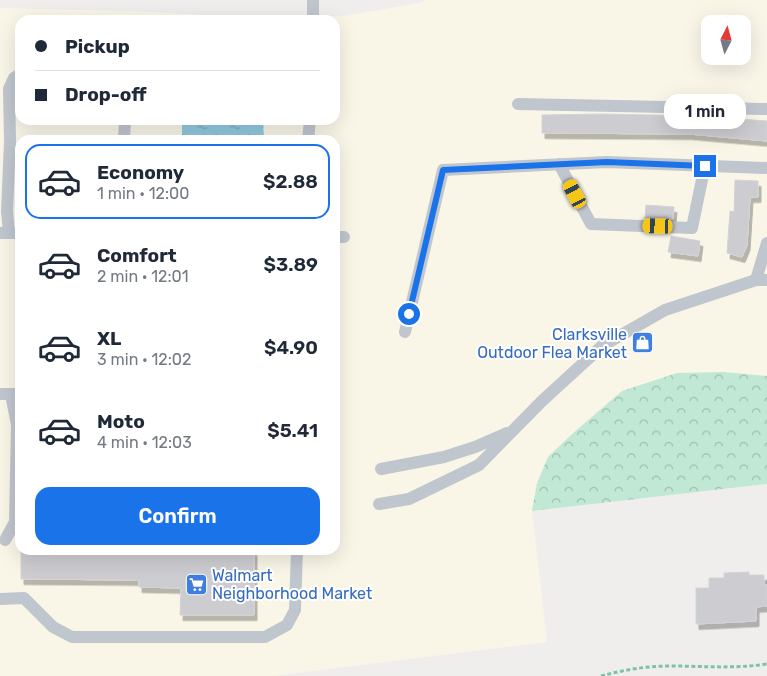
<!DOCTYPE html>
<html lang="en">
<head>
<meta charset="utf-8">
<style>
  body { margin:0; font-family:Rubik,sans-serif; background:#f2f2f3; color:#1f2937; height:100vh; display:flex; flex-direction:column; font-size:19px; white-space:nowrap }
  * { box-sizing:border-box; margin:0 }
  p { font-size:16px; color:#747a83 }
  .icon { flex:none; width:28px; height:28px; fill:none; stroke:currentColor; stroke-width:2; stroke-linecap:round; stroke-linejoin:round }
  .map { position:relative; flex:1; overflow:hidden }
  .details { position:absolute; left:15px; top:135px; width:325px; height:420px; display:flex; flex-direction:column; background:#fff; border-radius:15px; box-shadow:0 5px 20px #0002 }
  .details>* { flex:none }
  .top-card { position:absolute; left:15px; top:15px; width:325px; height:110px; border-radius:15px; box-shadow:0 5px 20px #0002; display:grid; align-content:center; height:110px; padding:0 20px; background:#fff }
  .needle { width:32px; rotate:6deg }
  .buttons { position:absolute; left:701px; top:15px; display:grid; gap:10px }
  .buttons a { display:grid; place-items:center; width:50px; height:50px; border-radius:10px; background:#fff; box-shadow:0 5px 20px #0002; font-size:25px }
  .end { position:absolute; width:22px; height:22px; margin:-11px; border:6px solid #1a73e8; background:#fff; box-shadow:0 0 0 2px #fff }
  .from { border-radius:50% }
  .bubble { position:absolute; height:35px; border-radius:15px; background:#fff; box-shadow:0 5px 20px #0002; font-size:16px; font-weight:600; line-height:35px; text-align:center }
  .car { position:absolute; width:15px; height:30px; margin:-15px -8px; border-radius:6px; box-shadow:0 0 4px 1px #0007; background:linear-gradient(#f5c518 24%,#345 0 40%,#f5c518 0 76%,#345 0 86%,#f5c518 0) }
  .top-card b { display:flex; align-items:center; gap:18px; height:48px; font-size:19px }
  .top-card b+b { border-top:1px solid #e0e1e3 }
  .top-card i { width:12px; height:12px; background:#1f2937 }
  ul { padding:9px 0 0; list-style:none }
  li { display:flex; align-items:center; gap:15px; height:75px; margin:0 10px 8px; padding:0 10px; border:2px solid transparent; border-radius:15px }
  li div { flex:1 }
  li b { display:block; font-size:19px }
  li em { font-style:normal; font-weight:600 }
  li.selected { border-color:#1a73e8 }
  li>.icon { width:45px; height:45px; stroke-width:1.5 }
  .primary-button { display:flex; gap:10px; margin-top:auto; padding:10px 20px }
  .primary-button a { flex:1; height:58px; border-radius:15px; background:#1a73e8; color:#fff; font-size:20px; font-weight:600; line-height:58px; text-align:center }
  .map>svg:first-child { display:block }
  .commercial { fill:#f9f6e8; fill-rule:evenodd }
  .forest { fill:url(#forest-crowns) }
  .water { fill:url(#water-ripples) }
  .building { fill:#ccccd1; stroke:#d2d3d8; filter:url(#shadow) }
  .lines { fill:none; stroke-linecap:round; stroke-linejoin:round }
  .path { stroke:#7dc2a6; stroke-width:3; stroke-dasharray:4 2.5; stroke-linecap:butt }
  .lane { stroke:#c0c6ce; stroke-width:12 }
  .route { stroke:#1a73e8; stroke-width:6 }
  .labels { text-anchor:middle; stroke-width:4; stroke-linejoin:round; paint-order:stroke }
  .shop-label { font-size:16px; fill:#366cbe; stroke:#fff; text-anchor:end }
</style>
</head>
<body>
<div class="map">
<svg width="767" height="676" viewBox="0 0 767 676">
  <defs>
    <pattern id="forest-crowns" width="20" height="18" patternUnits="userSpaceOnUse" patternTransform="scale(1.25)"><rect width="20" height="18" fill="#c1e8d4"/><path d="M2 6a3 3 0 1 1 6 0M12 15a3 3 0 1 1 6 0" fill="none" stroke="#9fbeaf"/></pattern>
    <pattern id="water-ripples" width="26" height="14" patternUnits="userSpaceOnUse" patternTransform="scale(1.25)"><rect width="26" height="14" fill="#93c9e0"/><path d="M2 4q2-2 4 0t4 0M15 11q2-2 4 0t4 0" fill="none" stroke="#7aa6b8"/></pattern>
    <filter id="shadow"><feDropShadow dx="3" dy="5.5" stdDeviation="0" flood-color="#0004"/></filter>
  </defs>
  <rect width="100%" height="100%" fill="#f0eeed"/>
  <path class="commercial" d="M426 0H767V484L532 511 547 642 272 676H0V8L152 12 253 18 344 16 419 3ZM20 20H335V120H20ZM710 24H742V56H710ZM20 140H335V550H20Z"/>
  <path class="forest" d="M723 372 767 376V484L532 511 537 483 548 457 572 434 622 391 677 373Z"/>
  <path class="water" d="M182 120H263L264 140H182Z"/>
  <path class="building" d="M602 114 702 116 767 121V141L689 134 542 133V115Z
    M735 180 758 181V197H750L747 245 742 257 727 253 730 211 734 212Z
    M646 205 674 207 673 219 645 218Z
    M671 236 700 241 698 256 668 252Z
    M21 550H254V615H180L181 588 139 587V580L21 579Z
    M749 572V575H764V585H767V606L756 607V621L696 624V588H709V578H724V573Z"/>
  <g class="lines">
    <path class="path" d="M601 676C623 670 646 666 670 666 703 666 733 669 767 664"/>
    <path class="lane" d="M313 20V0
      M518 104 767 109
      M124 140 125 120
      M308 140 310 120
      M559 164 591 224 692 228 705 165
      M0 233H20
      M9 233 7 211 10 142 9 89 14 78 20 74
      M335 237H344
      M756 280 767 243
      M405 332 443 170 607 162 767 168
      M0 394H20
      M381 469 444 457 475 447 507 433
      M379 504 409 499 479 465 542 401 602 346 665 310 756 280H767
      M5 540 15 522 17 425 11 394
      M0 599 24 598 53 627 72 637H265L287 625 295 610 297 550"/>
  </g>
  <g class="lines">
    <path class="route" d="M409 314 443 170 607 162 705 166"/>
  </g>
  <defs>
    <symbol id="shop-square" viewBox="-11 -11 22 22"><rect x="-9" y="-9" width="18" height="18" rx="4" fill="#3f7fe0" stroke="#fff"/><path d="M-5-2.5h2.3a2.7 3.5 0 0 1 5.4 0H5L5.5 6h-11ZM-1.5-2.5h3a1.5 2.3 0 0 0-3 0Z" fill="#fff"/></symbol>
    <symbol id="supermarket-square" viewBox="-11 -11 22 22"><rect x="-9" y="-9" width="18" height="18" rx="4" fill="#3f7fe0" stroke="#fff"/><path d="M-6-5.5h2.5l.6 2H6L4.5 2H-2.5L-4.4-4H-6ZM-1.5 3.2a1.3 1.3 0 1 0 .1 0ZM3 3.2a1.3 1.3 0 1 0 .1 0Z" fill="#fff"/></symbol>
  </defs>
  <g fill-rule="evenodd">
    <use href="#shop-square" x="630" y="330" width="25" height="25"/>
    <use href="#supermarket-square" x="184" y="572" width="25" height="25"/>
  </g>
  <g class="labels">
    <g class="shop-label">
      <text x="627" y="340">Clarksville<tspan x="627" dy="18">Outdoor Flea Market</tspan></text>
      <text x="212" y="581" text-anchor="start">Walmart<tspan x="212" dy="18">Neighborhood Market</tspan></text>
    </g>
  </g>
</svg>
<div class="buttons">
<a><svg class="needle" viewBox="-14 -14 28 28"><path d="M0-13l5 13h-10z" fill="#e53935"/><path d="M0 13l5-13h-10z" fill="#747a83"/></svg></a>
</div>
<i class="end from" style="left:409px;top:314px"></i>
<i class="end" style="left:705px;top:166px"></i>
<div class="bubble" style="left:664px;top:94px;width:82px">1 min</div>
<i class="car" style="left:575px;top:194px;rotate:332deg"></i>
<i class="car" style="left:658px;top:226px;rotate:272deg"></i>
<div class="top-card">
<b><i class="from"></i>Pickup</b>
<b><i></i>Drop-off</b>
</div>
<section class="details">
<ul>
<li class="selected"><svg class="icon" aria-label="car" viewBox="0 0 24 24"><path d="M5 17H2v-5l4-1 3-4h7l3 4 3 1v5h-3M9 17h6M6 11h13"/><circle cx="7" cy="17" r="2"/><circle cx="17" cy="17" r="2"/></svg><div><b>Economy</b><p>1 min · 12:00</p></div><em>$2.88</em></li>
<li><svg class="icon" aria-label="car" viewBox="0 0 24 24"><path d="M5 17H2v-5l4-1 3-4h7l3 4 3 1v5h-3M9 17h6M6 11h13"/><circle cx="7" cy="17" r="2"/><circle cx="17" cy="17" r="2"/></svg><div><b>Comfort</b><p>2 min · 12:01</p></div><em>$3.89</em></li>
<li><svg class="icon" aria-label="car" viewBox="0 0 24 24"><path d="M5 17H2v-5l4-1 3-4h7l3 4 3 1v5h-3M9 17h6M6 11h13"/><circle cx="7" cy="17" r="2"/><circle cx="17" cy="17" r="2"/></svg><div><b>XL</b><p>3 min · 12:02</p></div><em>$4.90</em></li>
<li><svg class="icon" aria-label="car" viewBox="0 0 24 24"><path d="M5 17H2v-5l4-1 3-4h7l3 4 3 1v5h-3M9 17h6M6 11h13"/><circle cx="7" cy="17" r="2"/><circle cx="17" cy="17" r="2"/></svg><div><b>Moto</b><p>4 min · 12:03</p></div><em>$5.41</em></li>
</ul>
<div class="primary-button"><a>Confirm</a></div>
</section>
</div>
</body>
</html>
